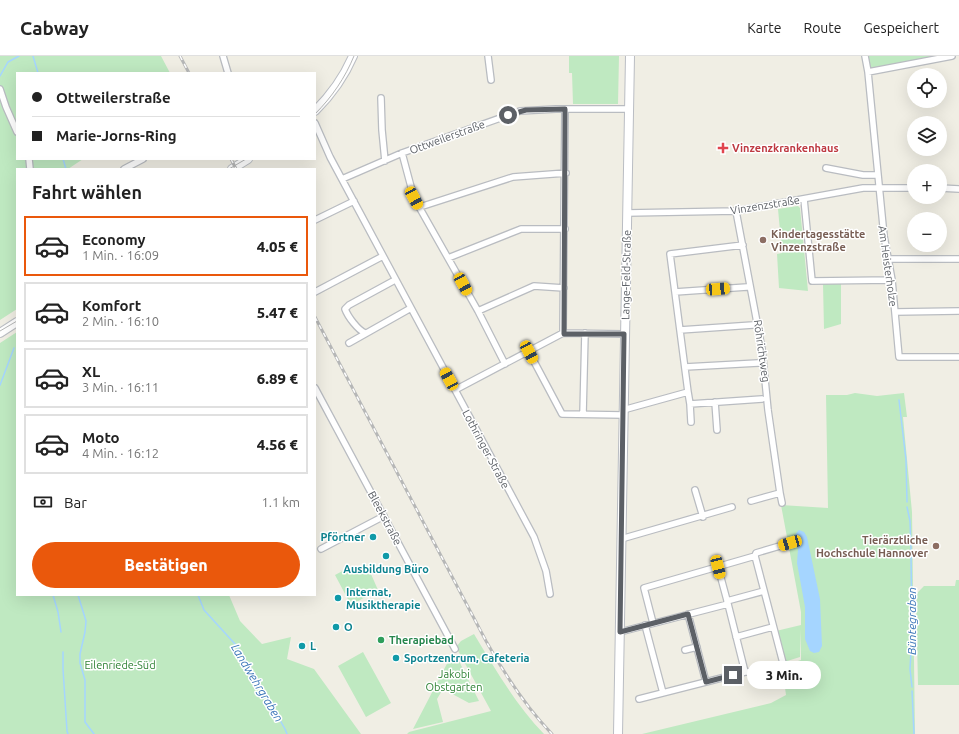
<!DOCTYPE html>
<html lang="de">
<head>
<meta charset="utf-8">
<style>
  body { margin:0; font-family:Ubuntu,sans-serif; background:#f2f2f2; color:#222; height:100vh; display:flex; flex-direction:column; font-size:15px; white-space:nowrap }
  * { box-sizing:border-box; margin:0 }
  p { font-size:13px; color:#767676 }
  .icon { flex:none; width:22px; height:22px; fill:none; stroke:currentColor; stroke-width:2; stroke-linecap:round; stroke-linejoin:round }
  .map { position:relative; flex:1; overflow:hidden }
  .details { position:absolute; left:16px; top:112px; width:300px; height:428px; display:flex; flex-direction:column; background:#fff; border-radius:0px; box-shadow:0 4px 16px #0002 }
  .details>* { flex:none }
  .guide { position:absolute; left:16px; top:16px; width:300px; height:88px; border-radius:0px; box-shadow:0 4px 16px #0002; display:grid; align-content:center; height:88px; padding:0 16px; background:#fff }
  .controls { position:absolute; left:907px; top:12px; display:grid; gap:8px }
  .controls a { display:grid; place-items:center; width:40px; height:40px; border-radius:50%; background:#fff; box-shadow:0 4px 16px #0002; font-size:20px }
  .end { position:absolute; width:18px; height:18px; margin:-9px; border:5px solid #5c6066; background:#fff; box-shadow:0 0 0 2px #fff }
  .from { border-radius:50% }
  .bubble { position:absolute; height:28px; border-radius:14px; background:#fff; box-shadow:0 4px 16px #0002; font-size:13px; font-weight:800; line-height:28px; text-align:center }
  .car { position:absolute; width:12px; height:24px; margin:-12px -6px; border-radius:5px; box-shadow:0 0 3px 1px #0007; background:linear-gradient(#f5c518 24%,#345 0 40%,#f5c518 0 76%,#345 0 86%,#f5c518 0) }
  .guide b { display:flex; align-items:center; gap:14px; height:38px; font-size:15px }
  .guide b+b { border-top:1px solid #e0e0e0 }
  .guide i { width:10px; height:10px; background:#222 }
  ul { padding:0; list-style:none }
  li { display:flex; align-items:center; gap:12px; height:60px; margin:0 8px 6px; padding:0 8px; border:2px solid #e0e0e0; border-radius:0px }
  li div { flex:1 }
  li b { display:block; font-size:15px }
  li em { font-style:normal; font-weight:800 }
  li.selected { border-color:#ea580c }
  li>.icon { width:36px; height:36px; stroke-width:1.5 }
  h2 { padding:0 16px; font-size:18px; line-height:48px }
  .pay { display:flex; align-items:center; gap:10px; height:44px; padding:0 16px; font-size:15px }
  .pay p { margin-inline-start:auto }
  .cta { display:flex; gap:8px; margin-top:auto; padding:8px 16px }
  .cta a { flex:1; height:46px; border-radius:24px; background:#ea580c; color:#fff; font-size:16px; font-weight:800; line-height:46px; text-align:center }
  header { display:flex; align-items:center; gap:24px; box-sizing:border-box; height:56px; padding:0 20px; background:#fff; border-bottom:1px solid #e0e0e0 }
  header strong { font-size:19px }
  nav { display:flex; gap:22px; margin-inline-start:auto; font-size:14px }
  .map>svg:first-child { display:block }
  .green { fill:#bfe9c1 }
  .water { fill:#a5d5ff }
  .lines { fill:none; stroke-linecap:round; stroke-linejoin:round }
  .stream { stroke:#a5d5ff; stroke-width:1.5 }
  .street-casing { stroke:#b9bcc1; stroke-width:8 }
  .secondary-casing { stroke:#babdc3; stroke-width:10 }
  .street { stroke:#fff; stroke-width:5.5 }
  .secondary { stroke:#fff; stroke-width:8 }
  .tram { stroke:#b6b7b7; stroke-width:1 }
  .rail-casing { stroke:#b6b7b7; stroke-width:3 }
  .rail { stroke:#fff; stroke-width:1.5; stroke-dasharray:4.5; stroke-linecap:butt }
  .route { stroke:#5c6066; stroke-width:5 }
  .health-dot { fill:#e0444e; stroke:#fff; stroke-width:1.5 }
  .education-dot { fill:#8d6e63; stroke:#fff; stroke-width:1.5 }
  .culture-dot { fill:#0f9aa8; stroke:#fff; stroke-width:1.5 }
  .leisure-dot { fill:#2e9e5b; stroke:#fff; stroke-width:1.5 }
  .labels { text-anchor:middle; stroke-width:3; stroke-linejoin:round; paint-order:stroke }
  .street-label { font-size:11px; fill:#5c6066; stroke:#fff }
  .health-label { font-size:11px; font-weight:bold; fill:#be3a42; stroke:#fff; text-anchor:start }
  .education-label { font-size:11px; font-weight:bold; fill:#785e54; stroke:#fff; text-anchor:start }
  .culture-label { font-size:11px; font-weight:bold; fill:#0d838f; stroke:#fff; text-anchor:start }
  .leisure-label { font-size:11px; font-weight:bold; fill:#27864d; stroke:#fff; text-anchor:start }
  .park-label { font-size:11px; fill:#2f8235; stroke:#fff }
  .water-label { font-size:12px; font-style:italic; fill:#3a75b8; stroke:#fff }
</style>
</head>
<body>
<header>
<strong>Cabway</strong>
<nav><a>Karte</a><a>Route</a><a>Gespeichert</a></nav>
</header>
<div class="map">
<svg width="959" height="678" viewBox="0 0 959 678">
  <rect width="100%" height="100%" fill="#f0eee4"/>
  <path class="green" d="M0 0H161L170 17H17V103H83L68 113H17V253L0 264Z
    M569 0H619L618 48H573L572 17H569Z
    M867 0H941L869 15Z
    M798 150 800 152 808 235 779 232 777 198 782 197 778 153Z
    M823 228H841V268L824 273Z
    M17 276V539H229L240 565 262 588 291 581 287 603 314 613 361 678H0V287Z
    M855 337 877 340 904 337 907 361H903L912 456 915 678H642L771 647 786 639 782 610 801 604V573L800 601 784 606 776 575 801 569V556L781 449 828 452 826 339H847Z
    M367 509 378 534 351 549 335 519 350 511 353 516Z
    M956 524H959V629H918L916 540 918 536 924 530H955Z
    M474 578C495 613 516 649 544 678H407L409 676 491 655 456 591 461 585Z
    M363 596 391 647 366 661 338 610Z
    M452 598 456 599 479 645 469 647 443 633 437 643 443 666 413 673Z"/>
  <path class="water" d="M799 474 804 476 807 481 820 543 822 590 819 596 814 597 810 595 805 583V551L797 507 798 493C791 486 792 481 799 474Z"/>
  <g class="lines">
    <path class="stream" d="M33 0 38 17
      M0 20 8 6 19 0
      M63 103 66 113
      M0 329 14 292
      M899 344 906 404 907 446
      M907 451 910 465 911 494
      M911 498 912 578 910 613 912 631
      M53 539 58 556 61 576
      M78 539 86 565 85 576 80 598V607L85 624V666L94 678
      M198 539 204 554 235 588 254 618 285 673 287 678
      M63 596V613L67 675 68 678
      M912 635 914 678"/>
    <defs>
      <path id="street" d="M223 0 228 17
        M488 0 491 24
        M865 0 868 16 884 180 892 224 899 301H959
        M868 16 952 0
        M0 33 6 51 17 76
        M381 42 382 74 385 105
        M315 67 330 101 534 481 546 515 550 538
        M402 97 414 142 478 255 505 308
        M29 103 30 113
        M826 112 863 119H878
        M124 113 143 103
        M342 123 402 97 520 55 556 53H629
        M940 132 959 133
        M804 143 812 225 892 224
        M420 151 513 121 566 117
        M736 155 762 293 768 354 780 437 751 445
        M627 157 736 155 863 132H914
        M315 164 354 145
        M448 202 521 173H565
        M888 203H959
        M315 236 383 200
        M675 236 747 231
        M478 255 534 230 564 232
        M895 256 959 255
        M680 274 753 269
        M365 277C358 274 348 261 345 253L349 249 395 224
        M563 277 565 53
        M349 287 411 252
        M529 296 562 358 623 359
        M685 311 758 307
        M315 332 455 593
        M455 334 563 277 624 278
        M688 336 690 348 762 343
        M715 346 717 374
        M690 348 691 366
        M623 354 688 336 670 198 743 189
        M583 358 585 277
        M695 434 703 461
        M780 437 782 447
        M621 483 732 451
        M321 493 384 460
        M718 511 728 548
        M727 545 764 535
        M688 558 706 626
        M653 567 644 532 755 500 756 497 790 487
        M645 569 663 637
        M620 576 728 548 745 616 639 643
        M736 581 773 571
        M685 594 697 591
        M745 616H748L783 607 755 500"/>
      <path id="secondary" d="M315 55C331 39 344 21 353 0
        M232 113 248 103
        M0 277 17 266
        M618 678 630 0"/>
    </defs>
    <use href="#street" class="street-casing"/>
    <use href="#secondary" class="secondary-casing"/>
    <use href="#street" class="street"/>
    <use href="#secondary" class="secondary"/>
    <path class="tram" d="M315 58C332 41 345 22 354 0
      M229 113 246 103
      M0 275 17 265"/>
    <defs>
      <path id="rail" d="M180 0 189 17
        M231 103 236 113
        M315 261 486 585C505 619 525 650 552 678"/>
    </defs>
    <use href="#rail" class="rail-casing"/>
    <use href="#rail" class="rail"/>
  </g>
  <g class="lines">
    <path class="route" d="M508 59 526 54 565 53 564 278H624L620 576 688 558 706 626 733 619"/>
  </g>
  <path class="health-dot" d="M721 86h4v4h4v4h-4v4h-4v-4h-4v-4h4z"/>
  <g class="education-dot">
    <circle cx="763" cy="184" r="4"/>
    <circle cx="936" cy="490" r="4"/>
  </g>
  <g class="culture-dot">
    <circle cx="373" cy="481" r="4"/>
    <circle cx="386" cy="500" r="4"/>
    <circle cx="338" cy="542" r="4"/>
    <circle cx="336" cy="571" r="4"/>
    <circle cx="302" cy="590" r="4"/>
    <circle cx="396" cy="602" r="4"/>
  </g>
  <circle class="leisure-dot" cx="381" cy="584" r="4"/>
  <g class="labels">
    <g class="street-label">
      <text transform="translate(447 81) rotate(-20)" y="4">Ottweilerstraße</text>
      <text transform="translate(765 149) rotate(-9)" y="4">Vinzenzstraße</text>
      <text transform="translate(888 210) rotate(82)" y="4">Am Heisterholze</text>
      <text transform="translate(626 219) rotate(-89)" y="4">Lange-Feld-Straße</text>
      <text transform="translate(762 295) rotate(82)" y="4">Röhrichtweg</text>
      <text transform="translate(486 393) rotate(62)" y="4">Lothringer Straße</text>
      <text transform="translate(385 462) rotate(62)" y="4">Bleekstraße</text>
    </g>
    <g class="health-label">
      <text x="732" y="96">Vinzenzkrankenhaus</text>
    </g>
    <g class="education-label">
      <text x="771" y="182">Kindertagesstätte<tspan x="771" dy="13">Vinzenzstraße</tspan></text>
      <text x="928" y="488" text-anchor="end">Tierärztliche<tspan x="928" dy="13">Hochschule Hannover</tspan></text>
    </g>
    <g class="culture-label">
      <text x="365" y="485" text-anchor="end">Pförtner</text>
      <text x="386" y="517" text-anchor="middle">Ausbildung Büro</text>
      <text x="346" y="540">Internat,<tspan x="346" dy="13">Musiktherapie</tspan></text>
      <text x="344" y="575">O</text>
      <text x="310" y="594">L</text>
      <text x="404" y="606">Sportzentrum, Cafeteria</text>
    </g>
    <g class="leisure-label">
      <text x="389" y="588">Therapiebad</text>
    </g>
    <g class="park-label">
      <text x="120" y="613">Eilenriede-Süd</text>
      <text x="454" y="622">Jakobi<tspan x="454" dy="13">Obstgarten</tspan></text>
    </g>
    <g class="water-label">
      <text transform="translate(912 565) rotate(-90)" y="4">Büntegraben</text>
      <text transform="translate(257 627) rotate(59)" y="4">Landwehrgraben</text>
    </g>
  </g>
</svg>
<div class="controls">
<a><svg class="icon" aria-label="locate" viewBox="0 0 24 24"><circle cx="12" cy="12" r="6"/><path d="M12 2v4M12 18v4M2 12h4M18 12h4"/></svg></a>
<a><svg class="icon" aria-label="layers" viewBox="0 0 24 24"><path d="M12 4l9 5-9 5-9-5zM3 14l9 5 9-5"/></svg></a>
<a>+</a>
<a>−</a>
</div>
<i class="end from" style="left:508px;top:59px"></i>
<i class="end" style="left:733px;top:619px"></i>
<div class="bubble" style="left:747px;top:605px;width:74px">3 Min.</div>
<i class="car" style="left:414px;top:142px;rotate:152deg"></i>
<i class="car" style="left:463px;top:228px;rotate:151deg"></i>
<i class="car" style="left:718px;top:233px;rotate:86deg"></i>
<i class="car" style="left:529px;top:296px;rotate:152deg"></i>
<i class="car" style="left:449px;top:323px;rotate:331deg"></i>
<i class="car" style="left:790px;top:487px;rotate:254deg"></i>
<i class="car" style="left:718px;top:511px;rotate:166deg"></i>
<div class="guide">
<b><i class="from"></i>Ottweilerstraße</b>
<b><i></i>Marie-Jorns-Ring</b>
</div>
<section class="details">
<h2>Fahrt wählen</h2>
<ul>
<li class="selected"><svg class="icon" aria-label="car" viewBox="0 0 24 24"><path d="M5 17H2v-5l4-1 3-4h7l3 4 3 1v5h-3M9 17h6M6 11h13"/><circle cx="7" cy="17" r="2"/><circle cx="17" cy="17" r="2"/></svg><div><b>Economy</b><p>1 Min. · 16:09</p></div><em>4.05 €</em></li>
<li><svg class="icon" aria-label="car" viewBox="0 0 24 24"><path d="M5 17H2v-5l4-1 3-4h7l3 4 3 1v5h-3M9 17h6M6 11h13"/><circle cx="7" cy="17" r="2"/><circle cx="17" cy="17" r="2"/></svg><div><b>Komfort</b><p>2 Min. · 16:10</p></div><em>5.47 €</em></li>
<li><svg class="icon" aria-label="car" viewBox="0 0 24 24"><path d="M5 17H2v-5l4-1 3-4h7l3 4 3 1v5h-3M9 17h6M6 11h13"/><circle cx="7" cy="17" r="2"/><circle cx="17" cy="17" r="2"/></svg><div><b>XL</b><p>3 Min. · 16:11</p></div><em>6.89 €</em></li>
<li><svg class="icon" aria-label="car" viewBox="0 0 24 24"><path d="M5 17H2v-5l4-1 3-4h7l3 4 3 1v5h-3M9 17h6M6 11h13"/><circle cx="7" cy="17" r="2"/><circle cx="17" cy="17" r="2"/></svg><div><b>Moto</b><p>4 Min. · 16:12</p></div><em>4.56 €</em></li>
</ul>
<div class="pay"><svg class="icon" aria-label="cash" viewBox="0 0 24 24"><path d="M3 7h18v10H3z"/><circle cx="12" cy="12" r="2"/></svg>Bar<p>1.1 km</p></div>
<div class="cta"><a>Bestätigen</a></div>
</section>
</div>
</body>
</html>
